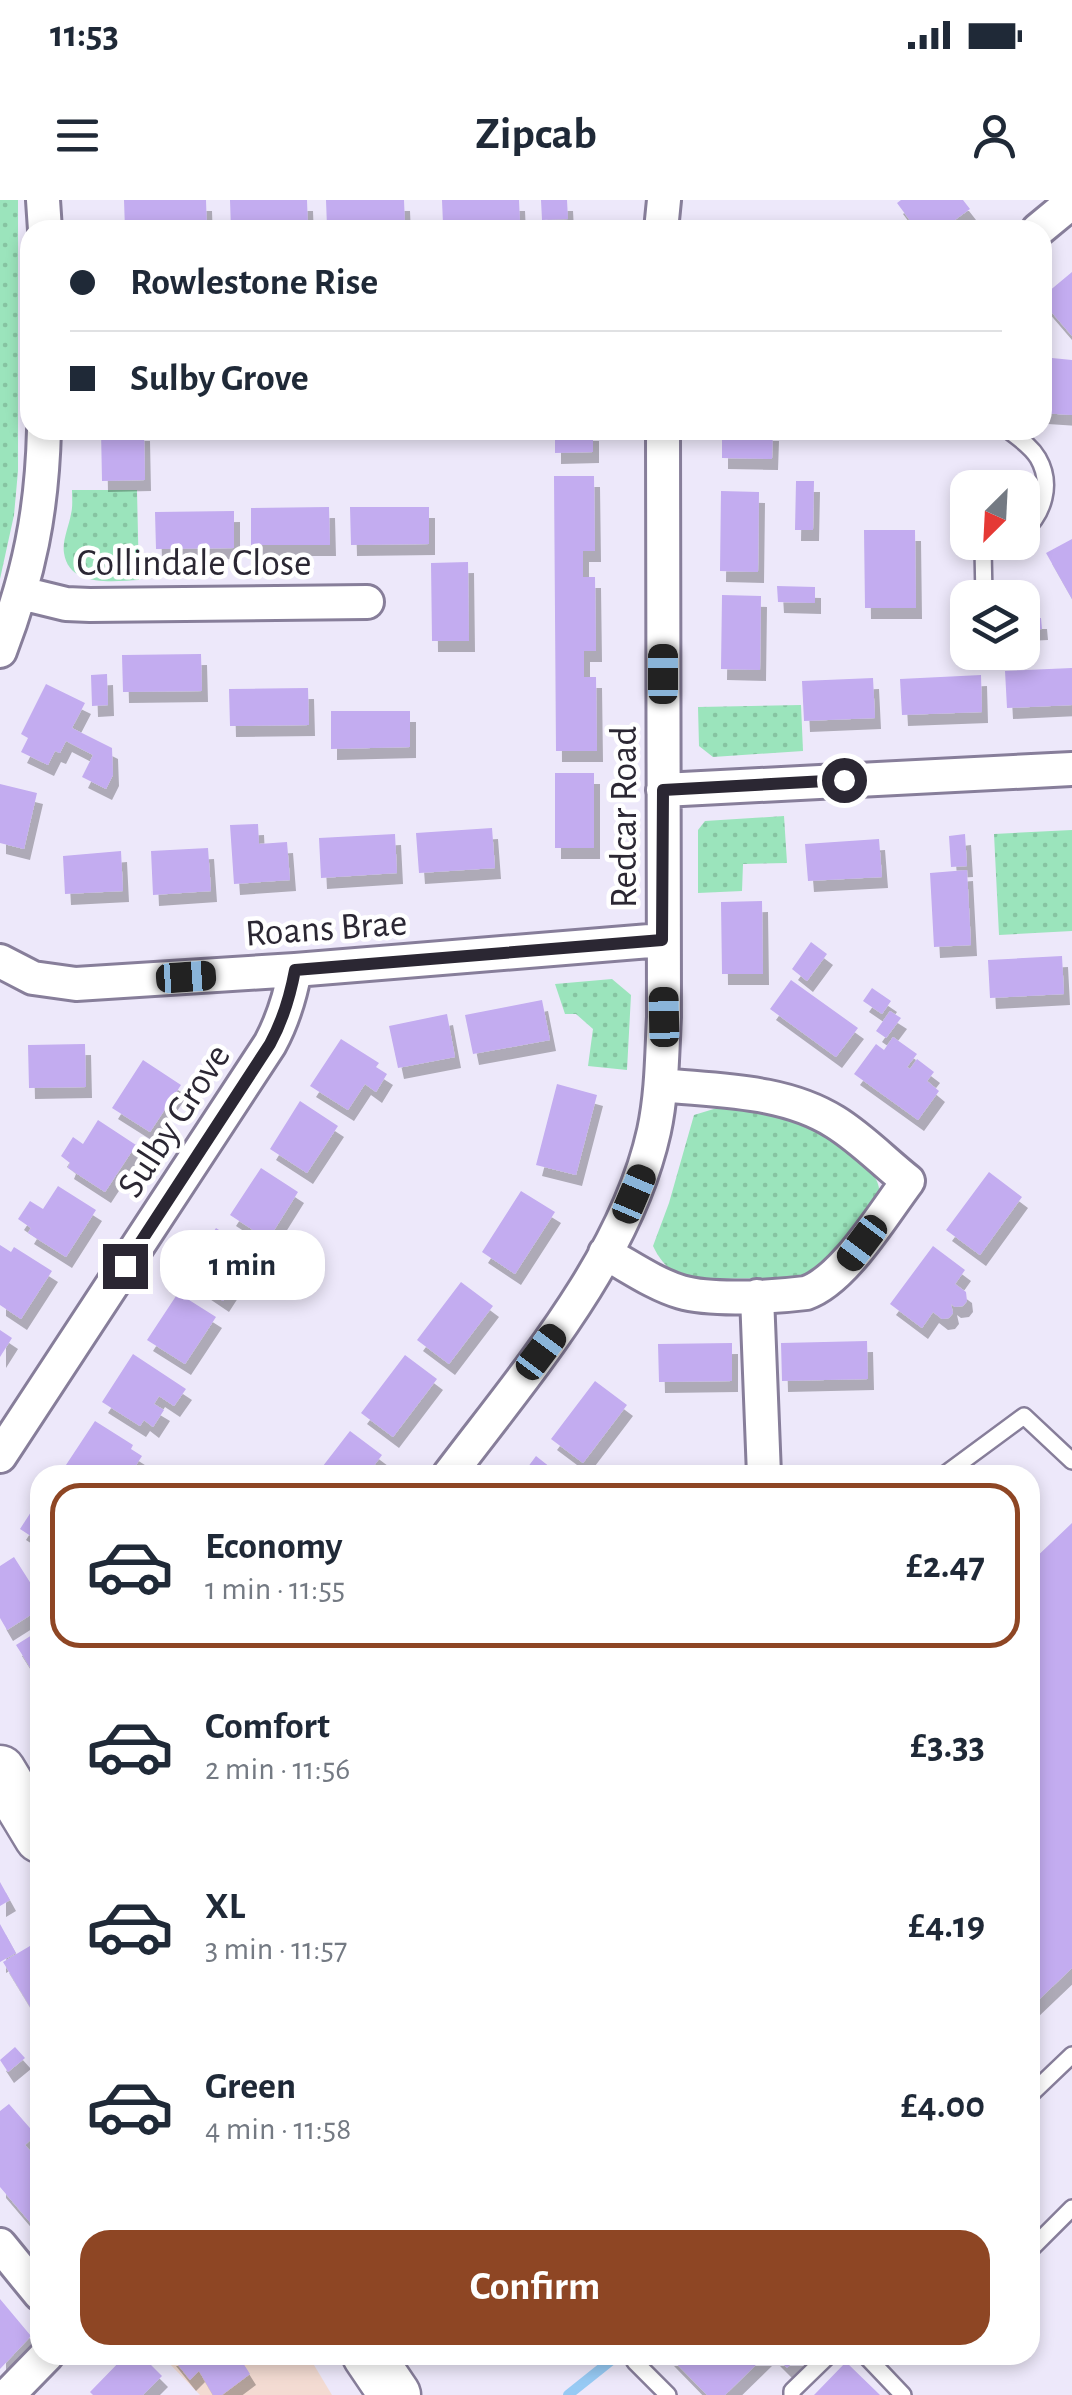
<!DOCTYPE html>
<html lang="en">
<head>
<meta charset="utf-8">
<style>
  body { margin:0; font-family:"Alegreya Sans",sans-serif; background:#f2f2f3; color:#1f2937; height:100vh; display:flex; flex-direction:column; font-size:38px; white-space:nowrap }
  * { box-sizing:border-box; margin:0 }
  p { font-size:32px; color:#747a83 }
  .icon { flex:none; width:55px; height:55px; fill:none; stroke:currentColor; stroke-width:2; stroke-linecap:round; stroke-linejoin:round }
  .map { position:relative; flex:1; overflow:hidden }
  .drawer { position:absolute; left:30px; top:1265px; width:1010px; height:900px; display:flex; flex-direction:column; background:#fff; border-radius:30px; box-shadow:0 5px 15px #0003 }
  .drawer>* { flex:none }
  .top-card { position:absolute; left:20px; top:20px; width:1032px; height:220px; border-radius:30px; box-shadow:0 5px 15px #0003; display:grid; align-content:center; height:220px; padding:0 50px; background:#fff }
  .needle { width:65px; rotate:204deg }
  .buttons { position:absolute; left:950px; top:270px; display:grid; gap:20px }
  .buttons a { display:grid; place-items:center; width:90px; height:90px; border-radius:20px; background:#fff; box-shadow:0 5px 15px #0003; font-size:50px }
  .end { position:absolute; width:45px; height:45px; margin:-22px; border:12px solid #2b2733; background:#fff; box-shadow:0 0 0 5px #fff }
  .from { border-radius:50% }
  .bubble { position:absolute; height:70px; border-radius:30px; background:#fff; box-shadow:0 5px 15px #0003; font-size:32px; font-weight:600; line-height:70px; text-align:center }
  .car { position:absolute; width:30px; height:60px; margin:-30px -15px; border-radius:12px; box-shadow:0 0 8px 2px #0007; background:linear-gradient(#222 24%,#8ab4d8 0 40%,#222 0 76%,#8ab4d8 0 86%,#222 0) }
  .top-card b { display:flex; align-items:center; gap:35px; height:95px; font-size:38px }
  .top-card b+b { border-top:2px solid #e0e1e3 }
  .top-card i { width:25px; height:25px; background:#1f2937 }
  ul { padding:18px 0 0; list-style:none }
  li { display:flex; align-items:center; gap:30px; height:165px; margin:0 20px 15px; padding:0 30px; border:5px solid transparent; border-radius:30px }
  li div { flex:1 }
  li b { display:block; font-size:38px }
  li em { font-style:normal; font-weight:600 }
  li.selected { border-color:#8e4624 }
  li>.icon { width:90px; height:90px; stroke-width:1.5 }
  .cta { display:flex; gap:20px; margin-top:auto; padding:20px 50px }
  .cta a { flex:1; height:115px; border-radius:30px; background:#8e4624; color:#fff; font-size:40px; font-weight:600; line-height:115px; text-align:center }
  .status { display:flex; justify-content:space-between; align-items:center; height:70px; padding:0 50px; background:#fff; direction:ltr }
  .status svg { height:28px; fill:currentColor }
  header { display:flex; justify-content:space-between; align-items:center; height:130px; padding:0 50px; background:#fff; font-size:45px; font-weight:600 }
  .map>svg:first-child { display:block }
  .commercial { fill:#f3dbd2 }
  .grass { fill:url(#grass-dots) }
  .lines { fill:none; stroke-linecap:round; stroke-linejoin:round }
  .stream { stroke:#97caf4; stroke-width:10 }
  .building { fill:#c3acf0; filter:url(#shadow) }
  .lane-casing { stroke:#877e9a; stroke-width:20 }
  .street-casing { stroke:#877e9a; stroke-width:38 }
  .primary-casing { stroke:#877e9a; stroke-width:55 }
  .lane { stroke:#fff; stroke-width:15 }
  .street { stroke:#fff; stroke-width:32 }
  .primary { stroke:#fff; stroke-width:50 }
  .route { stroke:#2b2733; stroke-width:12 }
  .labels { text-anchor:middle; stroke-width:9; stroke-linejoin:round; paint-order:stroke }
  .street-label { font-size:38px; fill:#2b2733; stroke:#fff }
</style>
</head>
<body>
<div class="status"><b>11:53</b><svg viewBox="0 0 49 12"><path d="M0 12V9h3v3zM5 12V6h3v6zM10 12V3h3v9zM15 12V0h3v12zM26 1h20v11H26zM47 4h2v5h-2z"/></svg></div>
<header><svg class="icon" aria-label="menu" viewBox="0 0 24 24"><path d="M4 6h16M4 12h16M4 18h16"/></svg>Zipcab<svg class="icon" aria-label="person" viewBox="0 0 24 24"><circle cx="12" cy="8" r="4"/><path d="M4 21q1-7 8-7t8 7"/></svg></header>
<div class="map">
<svg width="1072" height="2195" viewBox="0 0 1072 2195">
  <defs>
    <pattern id="grass-dots" width="8" height="8" patternUnits="userSpaceOnUse" patternTransform="scale(2.5)"><rect width="8" height="8" fill="#9be4bc"/><path d="M2 2h.1M6 6h.1" fill="none" stroke="#86c4a2" stroke-width="1.8" stroke-linecap="round"/></pattern>
    <filter id="shadow"><feDropShadow dx="6" dy="11" stdDeviation="0" flood-color="#0004"/></filter>
  </defs>
  <rect width="100%" height="100%" fill="#ede8fa"/>
  <path class="commercial" d="M161 2155H308L332 2195H200Z"/>
  <path class="grass" d="M0 0H18V271L14 315 0 379Z
    M72 290H137L139 380C115 381 69 388 64 353 62 341 69 326 71 314 73 306 72 298 72 290Z
    M801 505 803 551 713 557 699 546 698 507Z
    M784 616 787 663 743 664 742 691 698 693V630L705 621Z
    M1072 630V731L999 735 994 634Z
    M612 779 631 795 627 870 588 866 593 829 576 814H565L555 784Z
    M717 908C734 909 755 906 772 910 796 915 884 964 879 992 876 1005 856 1026 847 1037 831 1059 824 1074 795 1078L688 1079C671 1072 661 1063 653 1046L669 1003 694 915Z"/>
  <g class="lines">
    <path class="stream" d="M568 2195 618 2155"/>
  </g>
  <path class="building" d="M124 0H206L207 30H125Z
    M230 0H307L308 28 231 30Z
    M326 0H404L405 25 327 27Z
    M442 0H519L520 22 443 24Z
    M541 0H567L568 19 542 20Z
    M901 0H963L970 9 941 30H917L897 3Z
    M1072 72V136L1042 101V97Z
    M1042 157 1072 160V215L1042 213Z
    M101 230H144L145 280 102 281Z
    M555 230H593V252L555 253Z
    M722 230H773L772 259 722 258Z
    M554 276H594L595 351H583V377H595L596 451H584V477H596L597 551H556Z
    M796 281H814L813 330H795Z
    M721 291 759 292 758 372 720 371Z
    M329 307 330 345H251V308Z
    M350 307H429V344L351 345Z
    M234 311V348L156 349 155 312Z
    M864 330H915L916 408H865Z
    M1072 339V399L1046 353Z
    M468 362 469 441H432L431 363Z
    M777 386 815 387V403L778 402Z
    M722 395 761 396 760 470 721 469Z
    M1022 418H1041L1042 429 1022 430Z
    M201 454 202 491 123 492 122 455Z
    M1072 468V505L1007 508 1005 471Z
    M107 474 108 505 92 506 91 475Z
    M981 475 982 512 902 515 900 479Z
    M873 478 875 518 804 521 802 481Z
    M46 484 85 503 72 528 112 548 113 575 106 589 82 577 93 555 66 541 60 553 55 551 48 565 21 552 28 538 21 534Z
    M308 488 309 525 230 526 229 489Z
    M331 511H410V547L331 549Z
    M555 573H594V648H555Z
    M0 584 37 593 24 649 0 643Z
    M258 624 259 644 287 642 290 680 234 684 230 625Z
    M492 628 495 668 419 673 416 633Z
    M395 634 397 673 321 678 319 638Z
    M965 634 967 666 951 667 949 636Z
    M879 639 882 677 808 681 805 644Z
    M208 648 211 691 153 695 151 651Z
    M121 651 123 691 65 694 63 656Z
    M967 670 971 745 934 747 930 673Z
    M762 701 763 774H722L721 702Z
    M811 742 827 754 807 781 792 769Z
    M1062 756 1064 794 990 798 988 760Z
    M791 780 858 828 836 857 770 809Z
    M872 788 891 801 882 814 863 801Z
    M542 800 550 840 473 854 465 815Z
    M890 811 901 818 886 838 876 831Z
    M447 814 455 857 398 868 389 826Z
    M893 837 917 854 907 867 910 869 917 859 934 872 927 881 939 891 918 920 854 874 876 844 884 850Z
    M341 839 379 863 376 867 387 874 376 892 365 884 348 910 310 886Z
    M85 844 86 887 29 888 28 845Z
    M143 860 181 885 150 932 112 908Z
    M557 884 597 895 576 975 536 965Z
    M300 901 338 926 307 973 270 949Z
    M98 920 136 945 105 992 68 968 70 963 61 956 73 937 83 944Z
    M261 968 298 992 268 1040 230 1015Z
    M989 972 1022 997 980 1055 946 1030Z
    M58 986 96 1010 66 1057 28 1033 31 1028 18 1019 30 1001 43 1009Z
    M521 991 555 1012 515 1074 482 1052Z
    M216 1028 254 1053 223 1101 186 1076Z
    M0 1045 11 1052 14 1047 52 1071 21 1119 0 1105Z
    M933 1046 965 1070 955 1084 966 1092 967 1101 963 1106 955 1107 951 1104 953 1113 949 1118 942 1119 933 1112 922 1128 890 1104Z
    M461 1082 493 1106 449 1164 417 1140Z
    M178 1093 216 1117 185 1164 147 1140Z
    M0 1130 12 1138 0 1157Z
    M867 1141 868 1179 782 1181 781 1143Z
    M732 1143V1181L659 1182 658 1144Z
    M133 1154 186 1189 174 1206 159 1196 154 1204 164 1210 153 1227 144 1220 140 1226 102 1202Z
    M405 1155 437 1179 393 1237 361 1213Z
    M595 1181 627 1205 583 1263 551 1239Z
    M95 1221 133 1245 131 1249 142 1256 131 1273 119 1266 113 1275H75L64 1268Z
    M350 1231 382 1255 367 1275H316Z
    M536 1256 560 1275H522Z
    M40 1298V1342L20 1329Z
    M1072 1323V1768L1030 1808V1363Z
    M14 1357 40 1398V1409L7 1430 0 1418V1366Z
    M40 1430V1483L16 1445Z
    M0 1682 10 1700 0 1706Z
    M0 1724 16 1753 0 1762Z
    M40 1740V1823L3 1762Z
    M15 1847 25 1858 8 1872 0 1860Z
    M9 1904 36 1935 25 1945 40 1962V2034L0 1987V1911Z
    M0 2099 31 2136 0 2169Z
    M126 2155H141L162 2176 143 2195H93L90 2192Z
    M170 2155H238L250 2174 222 2195H213L199 2171 190 2180Z
    M668 2155H766L725 2195H707Z
    M774 2155H801L787 2168Z
    M846 2162 880 2195H814Z"/>
  <g class="lines">
    <defs>
      <path id="lane" d="M1008 230C1018 238 1031 246 1038 258 1053 284 1044 314 1022 333
        M984 398 983 348 1004 342
        M944 1275 1024 1216 1072 1261
        M1030 1895 1072 1855
        M1030 2050 1072 2008
        M865 2155 903 2195
        M635 2162 668 2195
        M792 2195V2191L829 2155"/>
      <path id="street" d="M43 0 45 30
        M661 30 664 0
        M1038 30 1072 2
        M21 393 66 404 90 405 367 402
        M0 451C29 375 42 312 44 230
        M663 590 1072 569
        M0 761 33 778 76 784 295 770 662 740
        M605 1053C629 1066 654 1084 681 1092 712 1101 774 1097 806 1093 844 1080 883 1014 908 981 884 962 861 938 835 922 784 890 719 891 661 885
        M757 1096 764 1275
        M0 1256 270 844C283 820 290 797 295 770
        M449 1275C526 1173 626 1058 654 931 662 894 662 855 664 817L663 230
        M0 2045 40 2094
        M8 2195 47 2155"/>
      <path id="primary" d="M0 1571 40 1637
        M368 2155 395 2195"/>
    </defs>
    <use href="#lane" class="lane-casing"/>
    <use href="#street" class="street-casing"/>
    <use href="#primary" class="primary-casing"/>
    <use href="#lane" class="lane"/>
    <use href="#street" class="street"/>
    <use href="#primary" class="primary"/>
  </g>
  <g class="lines">
    <path class="route" d="M125 1066 270 844C283 820 290 797 295 770L662 740 663 590 844 580"/>
  </g>
  <g class="labels">
    <g class="street-label">
      <text x="194" y="375">Collindale Close</text>
      <text transform="translate(623 617) rotate(-90)" y="13">Redcar Road</text>
      <text transform="translate(326 727) rotate(-4)" y="13">Roans Brae</text>
      <text transform="translate(173 920) rotate(-57)" y="13">Sulby Grove</text>
    </g>
  </g>
</svg>
<div class="buttons">
<a><svg class="needle" viewBox="-14 -14 28 28"><path d="M0-13l5 13h-10z" fill="#e53935"/><path d="M0 13l5-13h-10z" fill="#747a83"/></svg></a>
<a><svg class="icon" aria-label="layers" viewBox="0 0 24 24"><path d="M12 4l9 5-9 5-9-5zM3 14l9 5 9-5"/></svg></a>
</div>
<i class="end from" style="left:844px;top:580px"></i>
<i class="end" style="left:125px;top:1066px"></i>
<div class="bubble" style="left:160px;top:1030px;width:165px">1 min</div>
<i class="car" style="left:663px;top:474px;rotate:0deg"></i>
<i class="car" style="left:186px;top:777px;rotate:86deg"></i>
<i class="car" style="left:664px;top:817px;rotate:359deg"></i>
<i class="car" style="left:634px;top:994px;rotate:23deg"></i>
<i class="car" style="left:862px;top:1043px;rotate:217deg"></i>
<i class="car" style="left:541px;top:1152px;rotate:37deg"></i>
<div class="top-card">
<b><i class="from"></i>Rowlestone Rise</b>
<b><i></i>Sulby Grove</b>
</div>
<section class="drawer">
<ul>
<li class="selected"><svg class="icon" aria-label="car" viewBox="0 0 24 24"><path d="M5 17H2v-5l4-1 3-4h7l3 4 3 1v5h-3M9 17h6M6 11h13"/><circle cx="7" cy="17" r="2"/><circle cx="17" cy="17" r="2"/></svg><div><b>Economy</b><p>1 min · 11:55</p></div><em>£2.47</em></li>
<li><svg class="icon" aria-label="car" viewBox="0 0 24 24"><path d="M5 17H2v-5l4-1 3-4h7l3 4 3 1v5h-3M9 17h6M6 11h13"/><circle cx="7" cy="17" r="2"/><circle cx="17" cy="17" r="2"/></svg><div><b>Comfort</b><p>2 min · 11:56</p></div><em>£3.33</em></li>
<li><svg class="icon" aria-label="car" viewBox="0 0 24 24"><path d="M5 17H2v-5l4-1 3-4h7l3 4 3 1v5h-3M9 17h6M6 11h13"/><circle cx="7" cy="17" r="2"/><circle cx="17" cy="17" r="2"/></svg><div><b>XL</b><p>3 min · 11:57</p></div><em>£4.19</em></li>
<li><svg class="icon" aria-label="car" viewBox="0 0 24 24"><path d="M5 17H2v-5l4-1 3-4h7l3 4 3 1v5h-3M9 17h6M6 11h13"/><circle cx="7" cy="17" r="2"/><circle cx="17" cy="17" r="2"/></svg><div><b>Green</b><p>4 min · 11:58</p></div><em>£4.00</em></li>
</ul>
<div class="cta"><a>Confirm</a></div>
</section>
</div>
</body>
</html>
